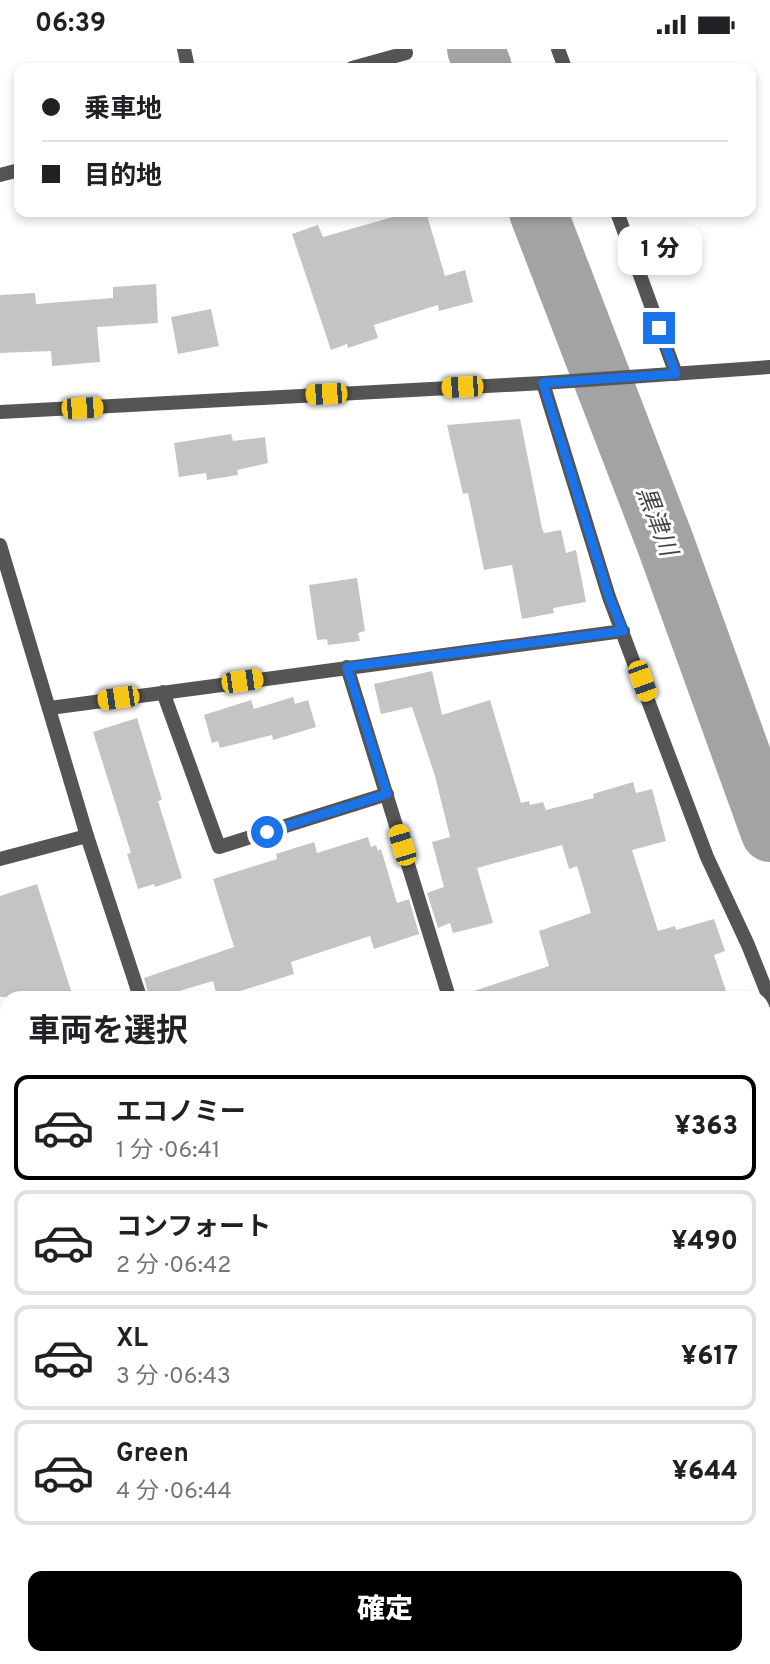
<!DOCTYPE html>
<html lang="ja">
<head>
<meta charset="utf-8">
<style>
  body { margin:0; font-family:Overpass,"Noto Sans JP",sans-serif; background:#f6f6f6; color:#202124; height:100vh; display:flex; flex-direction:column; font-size:26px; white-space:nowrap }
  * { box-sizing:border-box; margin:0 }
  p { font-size:23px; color:#757577 }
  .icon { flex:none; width:38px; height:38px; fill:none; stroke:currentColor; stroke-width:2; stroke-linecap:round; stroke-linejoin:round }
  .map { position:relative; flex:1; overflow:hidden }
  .details { position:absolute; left:0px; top:942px; width:770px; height:674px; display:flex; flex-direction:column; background:#fff; border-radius:21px 21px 0 0; box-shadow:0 4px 10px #0003 }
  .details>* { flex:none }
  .guide { position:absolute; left:14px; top:14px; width:742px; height:154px; border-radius:14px; box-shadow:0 4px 10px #0003; display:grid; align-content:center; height:154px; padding:0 28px; background:#fff }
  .end { position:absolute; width:32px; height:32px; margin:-16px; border:9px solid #1a73e8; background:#fff; box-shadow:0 0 0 4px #fff }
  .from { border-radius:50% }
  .bubble { position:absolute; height:49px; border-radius:14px; background:#fff; box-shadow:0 4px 10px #0003; font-size:23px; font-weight:800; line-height:49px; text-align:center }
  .car { position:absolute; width:21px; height:42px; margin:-21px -10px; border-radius:9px; box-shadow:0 0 5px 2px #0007; background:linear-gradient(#f5c518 24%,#345 0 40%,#f5c518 0 76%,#345 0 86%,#f5c518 0) }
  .guide b { display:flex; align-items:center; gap:24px; height:66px; font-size:26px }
  .guide b+b { border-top:2px solid #e0e0e0 }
  .guide i { width:18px; height:18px; background:#202124 }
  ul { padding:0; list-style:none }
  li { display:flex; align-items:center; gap:21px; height:105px; margin:0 14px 10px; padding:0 14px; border:4px solid #e0e0e0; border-radius:14px }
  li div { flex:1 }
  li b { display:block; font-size:26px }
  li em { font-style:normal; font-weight:800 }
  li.selected { border-color:#000 }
  li>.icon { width:63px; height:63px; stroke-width:1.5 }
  h2 { padding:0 28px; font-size:32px; line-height:84px }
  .cta { display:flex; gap:14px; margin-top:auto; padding:14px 28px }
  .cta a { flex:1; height:80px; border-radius:14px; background:#000; color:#fff; font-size:28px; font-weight:800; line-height:80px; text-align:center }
  .status { display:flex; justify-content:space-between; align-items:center; height:49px; padding:0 35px; background:#fff; direction:ltr }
  .status svg { height:19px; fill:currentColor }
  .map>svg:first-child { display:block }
  .park { fill:url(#park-tufts) }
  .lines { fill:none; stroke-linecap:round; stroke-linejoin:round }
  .river { stroke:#a3a3a3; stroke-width:58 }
  .building { fill:#c4c4c4 }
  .minor { stroke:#555; stroke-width:14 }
  .tertiary { stroke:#555; stroke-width:14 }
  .route { stroke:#1a73e8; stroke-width:9 }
  .labels { text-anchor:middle; stroke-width:6; stroke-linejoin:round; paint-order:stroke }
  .water-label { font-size:24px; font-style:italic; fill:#444; stroke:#fff }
</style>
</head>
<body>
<div class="status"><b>06:39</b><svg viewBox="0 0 49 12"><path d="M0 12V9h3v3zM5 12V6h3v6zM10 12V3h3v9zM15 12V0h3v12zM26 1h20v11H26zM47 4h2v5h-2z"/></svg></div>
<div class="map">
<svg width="770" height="1615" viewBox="0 0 770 1615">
  <defs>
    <pattern id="park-tufts" width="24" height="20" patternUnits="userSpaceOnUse" patternTransform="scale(1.75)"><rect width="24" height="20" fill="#dcdcdc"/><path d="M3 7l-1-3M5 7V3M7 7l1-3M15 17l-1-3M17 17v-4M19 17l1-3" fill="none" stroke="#bbb"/></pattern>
  </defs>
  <rect width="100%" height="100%" fill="#fff"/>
  <path class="park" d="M770 1038V1170L763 1172V1040Z"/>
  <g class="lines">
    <path class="river" d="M476 0 483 19
      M538 163 665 493 770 784"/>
  </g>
  <path class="building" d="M410 163H426L445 227 465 221 473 253 439 262 438 256 374 276 378 289 348 299 347 295 331 301 292 185 318 176 323 188Z
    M156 235 158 274 97 278 100 313 52 317 51 302 0 304V246L35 244 36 255 113 249V238Z
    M211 260 219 297 178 305 171 268Z
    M520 370 542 479 544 484 561 481 566 504 576 501 586 553 553 559 554 564 522 570 512 516 484 521 468 444 463 445 447 376Z
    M231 385 233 392 265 388 268 414 237 421 238 426 207 431 206 424 179 428 174 394Z
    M357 529 365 582 358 584 360 592 328 596 327 590 317 591 309 536Z
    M432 622 442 666 490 651 521 754 529 752 530 756 543 753 546 761 594 749 593 745 633 733 636 744 652 740 666 792 632 801 658 882 675 877 676 881 714 870 725 902 714 906 728 948H469L468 944 549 917 539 882 591 864 577 817 569 820 562 796 477 819 493 874 453 884 450 874 438 879 427 844 444 838 432 793 450 788 435 727 412 658 381 665 374 635Z
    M293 648 295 655 308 651 316 678 273 691 272 686 220 699 218 692 212 694 204 666 251 651 254 660Z
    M137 669 162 751 158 752 182 829 155 838 154 835 138 840 127 805 131 804 93 683Z
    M368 788 371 798 376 796 378 802 381 800 397 854 409 850 419 885 374 900 370 887 291 913 294 925 228 946V944L217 947 213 932 159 948H149L144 929 234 898 213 830 277 810 276 805 314 793 317 804Z
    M37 835 73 948H0V847Z"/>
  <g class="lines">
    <path class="minor" d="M184 0 188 19
      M558 0 565 19
      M352 19 406 4
      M0 126 19 121
      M617 163 676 325
      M543 334 609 548 707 808 748 896 770 951
      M347 618 449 948
      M163 643 219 798 387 745
      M50 659 623 582
      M0 810 87 787
      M763 1032 770 1030
      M763 1182 770 1180
      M622 1608 625 1615"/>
    <path class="tertiary" d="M0 363 543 334 770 318
      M0 496 87 787 140 948
      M349 1608 352 1615"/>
  </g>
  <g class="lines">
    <path class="route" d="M267 783 387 745 347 618 623 582 609 548 543 334 676 325 659 279"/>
  </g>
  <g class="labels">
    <g class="water-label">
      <text transform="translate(657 472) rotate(69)" y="8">黒津川</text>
    </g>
  </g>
</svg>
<i class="end from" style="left:267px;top:783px"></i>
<i class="end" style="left:659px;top:279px"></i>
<div class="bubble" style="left:618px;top:177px;width:84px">1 分</div>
<i class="car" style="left:462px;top:338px;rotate:267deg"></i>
<i class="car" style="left:326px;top:345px;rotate:267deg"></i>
<i class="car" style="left:82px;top:359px;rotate:87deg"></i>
<i class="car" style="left:242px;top:632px;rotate:82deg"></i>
<i class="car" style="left:642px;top:632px;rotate:160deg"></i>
<i class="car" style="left:118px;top:649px;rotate:262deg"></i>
<i class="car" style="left:402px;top:796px;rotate:343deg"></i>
<div class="guide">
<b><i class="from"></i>乗車地</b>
<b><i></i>目的地</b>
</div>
<section class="details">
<h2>車両を選択</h2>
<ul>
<li class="selected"><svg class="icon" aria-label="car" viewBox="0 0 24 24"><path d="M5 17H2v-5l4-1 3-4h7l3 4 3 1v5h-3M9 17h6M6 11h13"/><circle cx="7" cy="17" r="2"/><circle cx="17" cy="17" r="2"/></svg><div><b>エコノミー</b><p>1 分 · 06:41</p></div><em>¥363</em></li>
<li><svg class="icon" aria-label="car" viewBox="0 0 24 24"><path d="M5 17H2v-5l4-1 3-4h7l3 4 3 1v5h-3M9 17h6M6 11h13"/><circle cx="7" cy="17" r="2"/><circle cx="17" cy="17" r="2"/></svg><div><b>コンフォート</b><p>2 分 · 06:42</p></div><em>¥490</em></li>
<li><svg class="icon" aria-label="car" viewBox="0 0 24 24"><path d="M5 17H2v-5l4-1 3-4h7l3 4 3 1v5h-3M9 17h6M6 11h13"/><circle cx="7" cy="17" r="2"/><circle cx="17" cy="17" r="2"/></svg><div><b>XL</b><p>3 分 · 06:43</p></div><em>¥617</em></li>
<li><svg class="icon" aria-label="car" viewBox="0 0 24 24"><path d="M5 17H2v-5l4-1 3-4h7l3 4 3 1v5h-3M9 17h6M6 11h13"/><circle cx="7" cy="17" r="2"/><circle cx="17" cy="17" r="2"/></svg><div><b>Green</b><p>4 分 · 06:44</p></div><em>¥644</em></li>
</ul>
<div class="cta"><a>確定</a></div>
</section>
</div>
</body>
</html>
